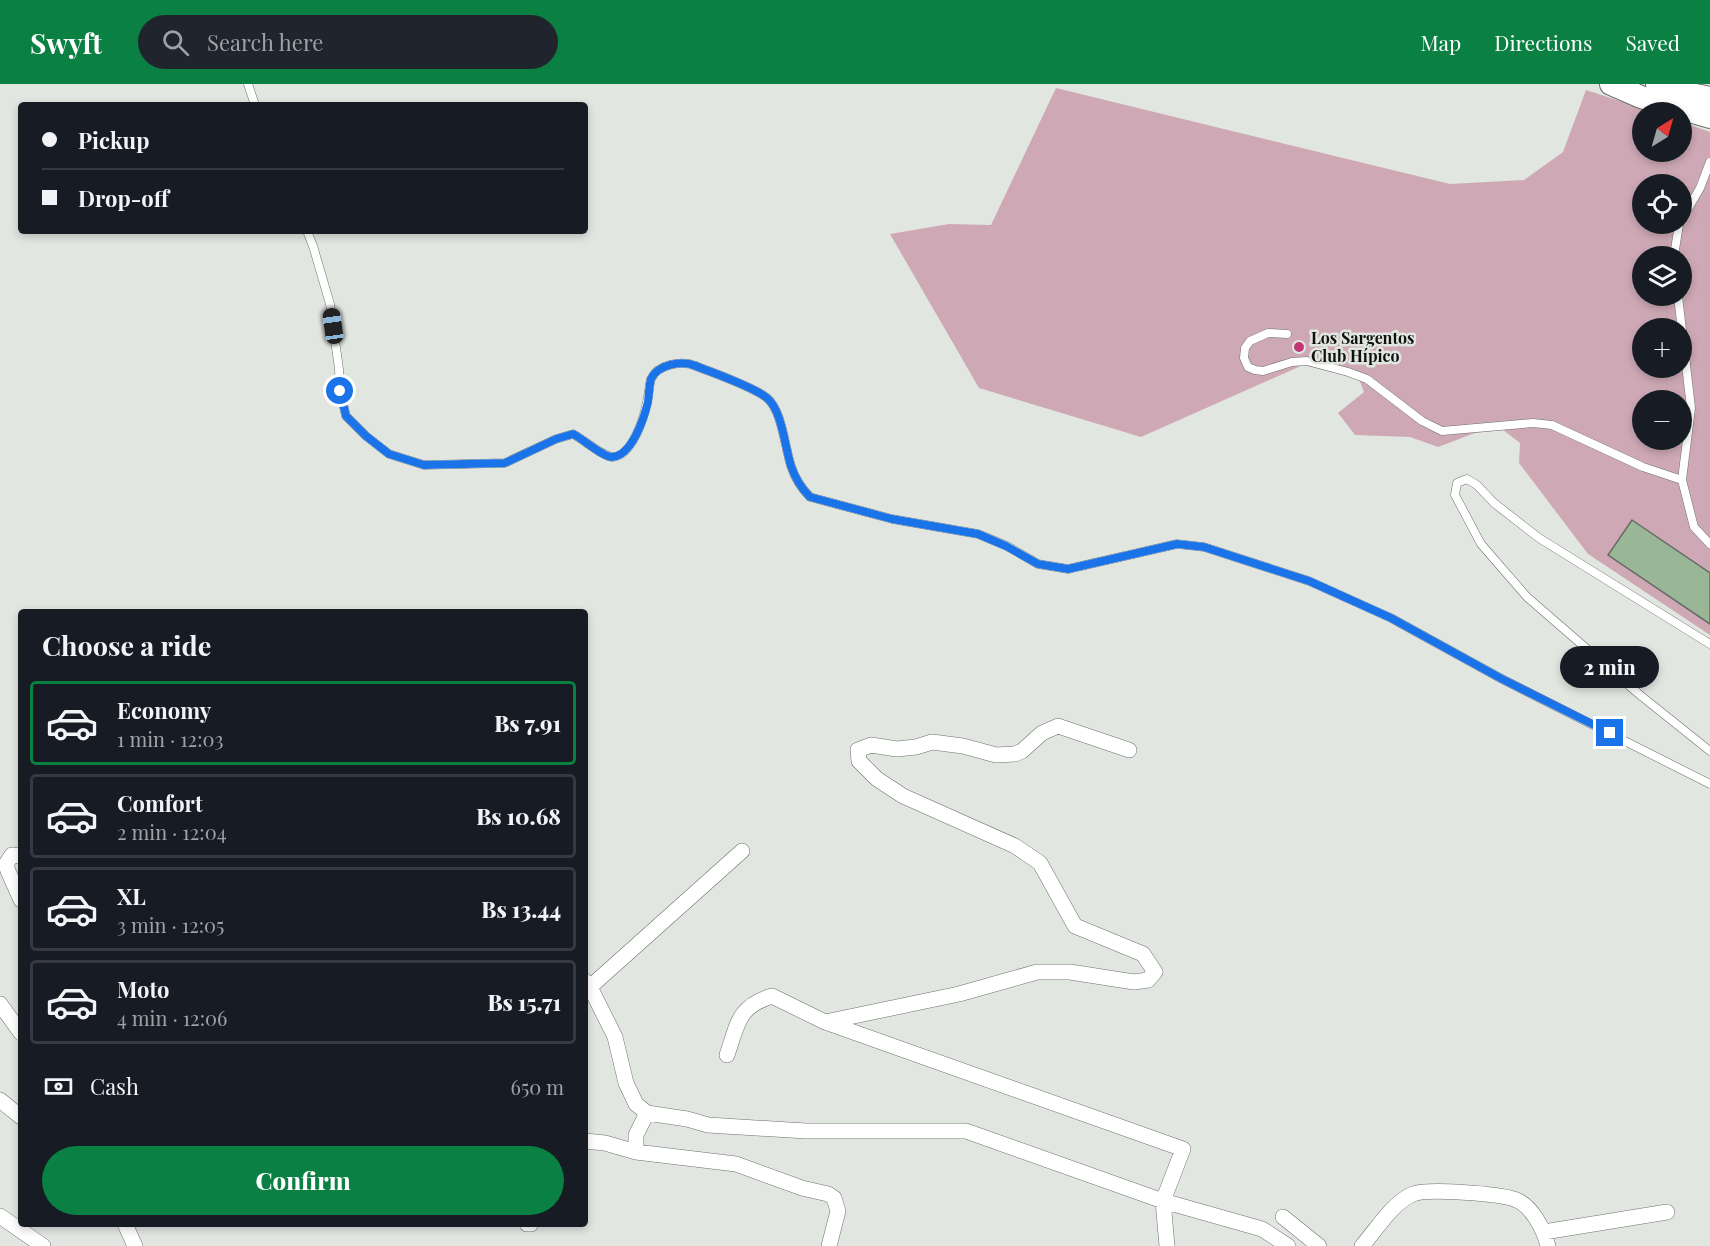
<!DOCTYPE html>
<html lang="en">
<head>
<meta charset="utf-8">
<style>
  body { margin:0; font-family:"Playfair Display",serif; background:#20242c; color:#f1f3f6; height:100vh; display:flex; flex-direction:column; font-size:22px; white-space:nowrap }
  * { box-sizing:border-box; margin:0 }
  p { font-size:20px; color:#9ea1a6 }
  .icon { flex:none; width:33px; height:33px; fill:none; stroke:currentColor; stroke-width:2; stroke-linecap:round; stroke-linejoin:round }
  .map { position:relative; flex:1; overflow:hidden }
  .details { position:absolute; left:18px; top:525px; width:570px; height:618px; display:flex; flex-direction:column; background:#171b24; border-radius:6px; box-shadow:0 3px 9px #0003 }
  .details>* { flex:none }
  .top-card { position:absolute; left:18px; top:18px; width:570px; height:132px; border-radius:6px; box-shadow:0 3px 9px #0003; display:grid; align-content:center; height:132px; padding:0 24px; background:#171b24 }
  .needle { width:39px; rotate:37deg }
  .fabs { position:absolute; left:1632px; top:18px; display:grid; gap:12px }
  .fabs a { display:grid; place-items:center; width:60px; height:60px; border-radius:50%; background:#171b24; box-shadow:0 3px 9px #0003; font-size:30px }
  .end { position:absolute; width:27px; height:27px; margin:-14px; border:8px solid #1a73e8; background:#fff; box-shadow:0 0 0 3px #fff }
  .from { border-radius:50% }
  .bubble { position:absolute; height:42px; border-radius:21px; background:#171b24; box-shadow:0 3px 9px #0003; font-size:20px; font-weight:800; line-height:42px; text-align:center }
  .car { position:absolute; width:18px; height:36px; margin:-18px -9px; border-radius:8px; box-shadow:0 0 4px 2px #0007; background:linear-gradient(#222 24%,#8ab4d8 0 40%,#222 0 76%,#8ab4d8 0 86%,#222 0) }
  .top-card b { display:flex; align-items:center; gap:21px; height:57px; font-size:22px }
  .top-card b+b { border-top:2px solid #363941 }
  .top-card i { width:15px; height:15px; background:#f1f3f6 }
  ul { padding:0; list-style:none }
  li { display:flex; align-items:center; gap:18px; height:84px; margin:0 12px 9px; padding:0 12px; border:3px solid #363941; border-radius:6px }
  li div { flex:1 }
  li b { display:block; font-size:22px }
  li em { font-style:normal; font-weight:800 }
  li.on { border-color:#0b8043 }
  li>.icon { width:54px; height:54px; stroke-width:1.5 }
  h2 { padding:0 24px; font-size:27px; line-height:72px }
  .pay { display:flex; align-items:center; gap:15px; height:66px; padding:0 24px; font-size:22px }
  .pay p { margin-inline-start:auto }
  .action { display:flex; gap:12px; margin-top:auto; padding:12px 24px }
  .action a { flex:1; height:69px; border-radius:36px; background:#0b8043; color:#fff; font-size:24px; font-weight:800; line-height:69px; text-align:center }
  header { display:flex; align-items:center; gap:36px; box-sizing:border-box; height:84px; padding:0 30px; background:#0b8043; color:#fff }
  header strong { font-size:28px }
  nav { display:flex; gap:33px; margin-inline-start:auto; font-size:21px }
  .search { width:420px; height:54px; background:#20242c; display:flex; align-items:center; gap:15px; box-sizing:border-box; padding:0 21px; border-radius:33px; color:#9ea1a6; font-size:22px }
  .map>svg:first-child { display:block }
  .green { fill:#cea9b5; fill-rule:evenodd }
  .building { fill:#99b697; stroke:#676a66; stroke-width:1.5 }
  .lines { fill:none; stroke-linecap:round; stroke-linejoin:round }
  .lane-casing { stroke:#6d716d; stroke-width:9 }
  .street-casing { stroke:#6d716d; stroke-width:16 }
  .secondary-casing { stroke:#6d716d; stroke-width:24 }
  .lane { stroke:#fff; stroke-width:8 }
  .street { stroke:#fff; stroke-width:15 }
  .secondary { stroke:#fff; stroke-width:22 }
  .route { stroke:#1a73e8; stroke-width:8 }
  .poi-dot { fill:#c03774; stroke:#e2e6e1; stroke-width:2 }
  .labels { text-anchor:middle; stroke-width:5; stroke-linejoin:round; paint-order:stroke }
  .poi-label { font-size:16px; font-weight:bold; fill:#0f100f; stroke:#e2e6e1; text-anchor:start }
</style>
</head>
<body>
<header>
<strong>Swyft</strong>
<div class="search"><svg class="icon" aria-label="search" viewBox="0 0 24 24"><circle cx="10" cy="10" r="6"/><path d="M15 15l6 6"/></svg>Search here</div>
<nav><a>Map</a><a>Directions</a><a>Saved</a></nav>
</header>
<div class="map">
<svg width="1710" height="1162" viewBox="0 0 1710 1162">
  <rect width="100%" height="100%" fill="#e2e6e1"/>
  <path class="green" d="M1056 4 1450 100 1524 96 1563 68 1586 6 1654 28H1642V68H1682V38L1710 48V551L1588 470 1519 379 1520 359 1503 346 1475 349 1438 363 1410 353 1355 351 1338 329 1364 308 1359 295 1303 281 1141 353 979 304 890 150 949 140 991 141ZM1642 100H1682V140H1642ZM1642 172H1682V212H1642ZM1642 244H1682V284H1642ZM1642 316H1682V356H1642Z"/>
  <path class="building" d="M1632 436 1710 489V540L1608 471Z"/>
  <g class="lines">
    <defs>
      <path id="lane" d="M248 0 255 21
        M1682 135 1700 104 1710 78
        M307 147 313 162 330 220 339 285 340 307 346 332 366 352 389 370 424 381 505 379 556 355 573 350C583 355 603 373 613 373 632 372 644 334 647 318 649 311 649 302 651 295 658 280 682 276 696 282 713 289 754 303 767 314 782 326 785 364 791 382 795 394 801 404 810 413L892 435 978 450 1007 462 1038 480 1068 485 1177 460 1204 463 1309 497 1391 534 1502 595 1710 700
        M1674 172 1679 140
        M1678 212 1691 324 1682 396 1694 443 1710 460
        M1287 250 1268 249 1250 257 1245 264 1244 274 1248 283 1255 286 1263 287 1292 278 1307 277 1348 288 1367 295 1422 337 1442 347 1533 339 1552 341 1643 383 1682 396
        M1710 560 1539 454 1494 419 1477 401 1467 395 1457 399 1455 411 1481 460 1527 513 1640 611 1710 667"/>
      <path id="street" d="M1129 666 1058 642 1042 649 1022 667 1015 670 996 671 963 662 932 658 916 663 897 665 871 661 858 666 859 677 877 695 903 712 1015 762 1040 779 1075 842 1143 870 1155 888 1148 896 1134 898 1070 888H1037L959 910 825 938 1183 1065 1163 1117 1167 1162
        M21 772 12 771 6 780 8 787 21 816
        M585 897 590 903 615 953 626 999 636 1020 647 1029 687 1035 708 1041 806 1047H966L1163 1117 1262 1145 1288 1162
        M590 903 742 767
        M0 920 21 949
        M727 971C738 940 737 923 772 912L825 938
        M0 1016 21 1033
        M585 1057 605 1059 636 1068 736 1080 802 1104 828 1110 834 1114 838 1127 829 1162
        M636 1068V1051L647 1029
        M0 1132 43 1162
        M1283 1133 1319 1162
        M125 1140 135 1162
        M527 1140H531
        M1544 1148 1667 1128
        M1362 1162C1377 1145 1392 1119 1413 1110 1427 1104 1499 1110 1514 1115 1532 1121 1544 1146 1548 1162"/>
      <path id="secondary" d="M1611 0 1641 13 1710 33
        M1657 0 1681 8 1710 14"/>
    </defs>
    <use href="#lane" class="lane-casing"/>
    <use href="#street" class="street-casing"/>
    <use href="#secondary" class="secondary-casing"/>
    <use href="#lane" class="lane"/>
    <use href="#street" class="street"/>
    <use href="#secondary" class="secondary"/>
  </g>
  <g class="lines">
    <path class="route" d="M340 307 346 332 366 352 389 370 424 381 505 379 556 355 573 350C583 355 603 373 612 373 632 372 644 334 648 318 649 311 649 302 651 295 658 280 682 276 696 282 713 289 754 303 767 314 782 326 785 364 791 382 795 394 801 404 810 413L892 435 978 450 1006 462 1038 480 1068 485 1177 460 1204 463 1309 497 1391 534 1502 595 1610 649"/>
  </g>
  <circle class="poi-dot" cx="1299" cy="263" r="6"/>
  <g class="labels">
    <g class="poi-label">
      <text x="1311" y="260">Los Sargentos<tspan x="1311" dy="18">Club Hípico</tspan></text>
    </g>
  </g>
</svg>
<div class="fabs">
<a><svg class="needle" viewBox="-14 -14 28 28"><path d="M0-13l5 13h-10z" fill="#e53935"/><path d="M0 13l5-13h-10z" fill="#9ea1a6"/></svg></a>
<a><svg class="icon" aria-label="locate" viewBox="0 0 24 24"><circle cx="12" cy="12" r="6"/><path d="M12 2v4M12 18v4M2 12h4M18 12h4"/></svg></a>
<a><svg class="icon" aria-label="layers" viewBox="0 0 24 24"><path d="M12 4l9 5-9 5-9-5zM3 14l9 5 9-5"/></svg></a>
<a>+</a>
<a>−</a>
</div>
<i class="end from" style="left:340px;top:307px"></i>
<i class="end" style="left:1610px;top:649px"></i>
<div class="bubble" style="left:1560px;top:562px;width:99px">2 min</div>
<i class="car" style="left:333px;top:242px;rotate:352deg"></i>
<div class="top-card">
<b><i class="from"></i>Pickup</b>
<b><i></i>Drop-off</b>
</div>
<section class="details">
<h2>Choose a ride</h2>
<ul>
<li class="on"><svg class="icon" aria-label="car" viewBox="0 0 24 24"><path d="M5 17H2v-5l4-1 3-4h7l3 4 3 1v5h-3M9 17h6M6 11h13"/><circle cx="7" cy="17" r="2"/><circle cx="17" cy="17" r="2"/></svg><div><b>Economy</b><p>1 min · 12:03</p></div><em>Bs 7.91</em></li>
<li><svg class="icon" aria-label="car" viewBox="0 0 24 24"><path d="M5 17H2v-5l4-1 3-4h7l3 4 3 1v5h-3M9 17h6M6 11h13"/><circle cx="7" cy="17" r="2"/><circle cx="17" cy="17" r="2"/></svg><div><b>Comfort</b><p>2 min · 12:04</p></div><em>Bs 10.68</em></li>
<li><svg class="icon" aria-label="car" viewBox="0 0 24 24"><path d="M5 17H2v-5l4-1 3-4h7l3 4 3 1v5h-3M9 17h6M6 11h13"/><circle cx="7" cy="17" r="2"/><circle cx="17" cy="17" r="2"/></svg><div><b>XL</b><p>3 min · 12:05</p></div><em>Bs 13.44</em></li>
<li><svg class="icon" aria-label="car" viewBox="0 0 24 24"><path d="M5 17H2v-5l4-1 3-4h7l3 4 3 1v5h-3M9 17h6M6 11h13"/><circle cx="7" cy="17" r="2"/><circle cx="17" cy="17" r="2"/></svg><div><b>Moto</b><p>4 min · 12:06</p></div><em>Bs 15.71</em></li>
</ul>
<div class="pay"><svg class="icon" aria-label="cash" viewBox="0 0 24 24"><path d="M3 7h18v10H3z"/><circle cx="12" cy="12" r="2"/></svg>Cash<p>650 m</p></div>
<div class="action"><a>Confirm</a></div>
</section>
</div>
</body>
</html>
